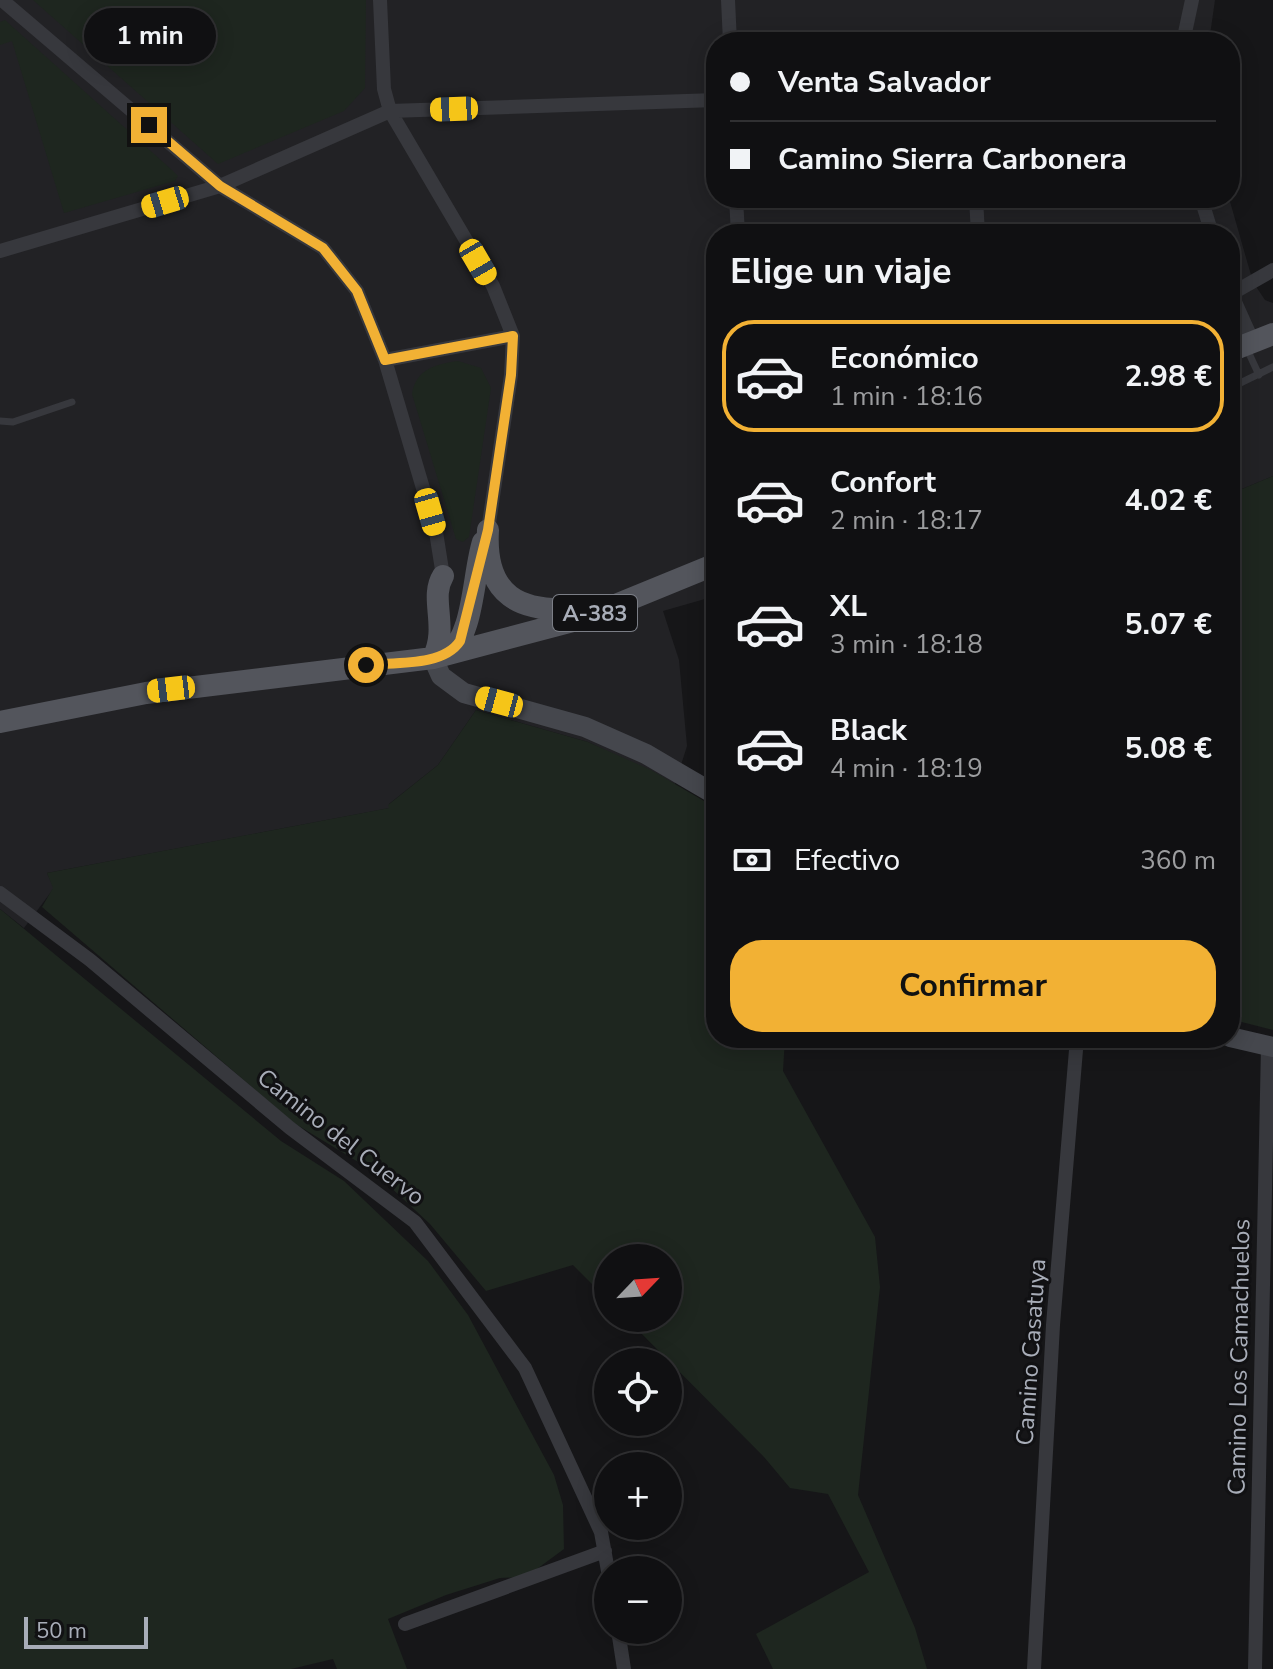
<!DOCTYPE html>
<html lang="es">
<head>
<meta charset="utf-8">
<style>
  body { margin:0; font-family:"Nunito Sans",sans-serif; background:#1e1e20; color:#f1f3f6; height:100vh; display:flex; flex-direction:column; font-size:30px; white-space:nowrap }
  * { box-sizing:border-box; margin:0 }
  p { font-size:26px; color:#9c9d9f }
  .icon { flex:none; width:44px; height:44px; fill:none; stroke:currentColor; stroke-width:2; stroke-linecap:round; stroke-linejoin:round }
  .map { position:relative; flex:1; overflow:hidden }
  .sheet { position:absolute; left:706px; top:224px; width:534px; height:824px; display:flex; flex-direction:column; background:#101012; border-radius:32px; box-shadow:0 4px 20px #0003,0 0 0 2px #303032 }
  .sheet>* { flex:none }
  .hud { position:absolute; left:706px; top:32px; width:534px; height:176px; border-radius:32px; box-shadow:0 4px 20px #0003,0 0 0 2px #303032; display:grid; align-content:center; height:176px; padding:0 24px; background:#101012 }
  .needle { width:52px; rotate:65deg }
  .tools { position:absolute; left:594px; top:1244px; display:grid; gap:16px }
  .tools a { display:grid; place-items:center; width:88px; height:88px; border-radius:50%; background:#101012; box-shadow:0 4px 20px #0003,0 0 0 2px #303032; font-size:40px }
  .scale { position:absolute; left:24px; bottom:20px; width:124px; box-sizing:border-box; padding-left:8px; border:4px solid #a8adb8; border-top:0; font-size:22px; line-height:28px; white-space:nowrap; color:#a8adb8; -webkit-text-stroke:6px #111113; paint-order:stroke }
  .end { position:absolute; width:36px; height:36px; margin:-18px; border:10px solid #f2b134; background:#111; box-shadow:0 0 0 4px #111 }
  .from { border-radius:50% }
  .bubble { position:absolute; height:56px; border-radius:28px; background:#101012; box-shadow:0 4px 20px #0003,0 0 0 2px #303032; font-size:26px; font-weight:700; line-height:56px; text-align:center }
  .car { position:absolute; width:24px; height:48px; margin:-24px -12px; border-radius:10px; box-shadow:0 0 6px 2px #0007; background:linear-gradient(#f5c518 24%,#345 0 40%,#f5c518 0 76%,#345 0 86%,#f5c518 0) }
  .hud b { display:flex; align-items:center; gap:28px; height:76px; font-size:30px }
  .hud b+b { border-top:2px solid #303032 }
  .hud i { width:20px; height:20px; background:#f1f3f6 }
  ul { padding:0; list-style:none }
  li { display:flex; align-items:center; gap:24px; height:112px; margin:0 16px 12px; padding:0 8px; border:4px solid transparent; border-radius:32px }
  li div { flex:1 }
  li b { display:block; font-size:30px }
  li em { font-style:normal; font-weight:700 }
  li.on { border-color:#f2b134 }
  li>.icon { width:72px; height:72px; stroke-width:1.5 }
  h2 { padding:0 24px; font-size:36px; line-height:96px }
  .pay { display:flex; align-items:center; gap:20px; height:88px; padding:0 24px; font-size:30px }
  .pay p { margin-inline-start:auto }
  .cta { display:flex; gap:16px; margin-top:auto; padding:16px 24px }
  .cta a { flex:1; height:92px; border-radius:32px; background:#f2b134; color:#111; font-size:32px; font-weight:700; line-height:92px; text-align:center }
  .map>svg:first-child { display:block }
  .built { fill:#222225 }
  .green { fill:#1e261f }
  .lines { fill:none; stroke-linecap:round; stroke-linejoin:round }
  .service { stroke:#37383d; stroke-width:7 }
  .minor { stroke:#37383d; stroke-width:14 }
  .secondary { stroke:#45474d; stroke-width:20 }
  .primary { stroke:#53555c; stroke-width:22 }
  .route { stroke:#f2b134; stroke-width:10 }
  .labels { text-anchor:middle; stroke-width:6; stroke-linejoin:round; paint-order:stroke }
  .shield { fill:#111113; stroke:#7b7e86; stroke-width:2 }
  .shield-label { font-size:22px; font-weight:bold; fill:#a8adb8 }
  .street-label { font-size:24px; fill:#a8adb8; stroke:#111113 }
</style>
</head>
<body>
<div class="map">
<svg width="1273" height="1669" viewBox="0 0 1273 1669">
  <rect width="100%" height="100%" fill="#161618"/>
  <path class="built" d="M0 0H1215L1209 42H716V198H1229L1253 282 1265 300 1273 303V476L1230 494V234H716V611L712 597 663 611 679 660 687 746 675 784 588 742 476 710 438 765 389 804 390 808 47 873 54 888 24 928 0 909Z"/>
  <path class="green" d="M33 0H366L365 88 344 111 218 164Z
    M5 20 173 171 178 176 175 181 64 213 12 41 0 45V22Z
    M458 361 481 368 491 388 469 537 463 542 456 539 412 394C416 369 436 364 458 361Z
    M1273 476V1030L1230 1019V494Z
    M476 710 588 742 651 770 716 808V1038H785L783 1071 875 1237 880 1287 858 1495 915 1628 927 1669H773L756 1634 869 1572 828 1494 790 1488 764 1457 626 1318H668V1258H608V1300L573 1265 486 1291 430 1224 373 1171 294 1123 42 907 53 888 47 873 389 808 388 805 438 765Z
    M0 909 281 1141 344 1181 428 1261 468 1315 554 1475 563 1505 564 1549 526 1577 500 1578 446 1595 388 1619 407 1669H337L333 1659 291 1669H0Z"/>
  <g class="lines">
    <path class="service" d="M1246 347 1259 375
      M1230 388 1273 367
      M0 421 13 422 72 402"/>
    <path class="minor" d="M2 0 220 186 323 248 357 291 385 360 436 532 443 576
      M380 0 384 89 390 111 493 286 513 336 511 375 488 530
      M728 0 730 42
      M1183 42 1192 0
      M736 198 738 234
      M976 198 978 234
      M1201 198 1212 234
      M0 251 220 186 390 111 716 100
      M1230 291 1253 342
      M1231 294 1273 270
      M385 360 513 336
      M0 893 90 960 290 1128 415 1222 525 1368 601 1532 608 1571
      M405 1624 605 1551
      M618 1630 624 1669
      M1034 1669 1053 1325 1077 1038
      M1255 1669 1268 1046"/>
    <path class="secondary" d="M433 658 441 676 464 693 585 727 646 754 716 795
      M1230 1037 1273 1047"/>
    <path class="primary" d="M1230 351 1273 334
      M488 530C484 596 520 614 580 608
      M447 654C474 638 473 573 483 542
      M433 658C449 627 429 598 443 576
      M0 722 146 693 433 658 584 618 716 564"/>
  </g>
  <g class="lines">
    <path class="route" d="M149 125 220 186 323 248 357 291 385 360 513 336 511 375 488 530 460 641C443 667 394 662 366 665"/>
  </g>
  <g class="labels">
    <rect class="shield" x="553" y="595" width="84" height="36" rx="6"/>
    <g class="shield-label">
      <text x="595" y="621">A-383</text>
    </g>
    <g class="street-label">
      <text transform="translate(341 1137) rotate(38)" y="8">Camino del Cuervo</text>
      <text transform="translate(1031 1352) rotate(-86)" y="8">Camino Casatuya</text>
      <text transform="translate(1239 1357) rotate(-89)" y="8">Camino Los Camachuelos</text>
    </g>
  </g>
</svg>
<div class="tools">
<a><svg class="needle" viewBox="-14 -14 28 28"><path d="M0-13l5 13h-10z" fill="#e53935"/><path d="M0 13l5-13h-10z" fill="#9c9d9f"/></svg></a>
<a><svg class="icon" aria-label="locate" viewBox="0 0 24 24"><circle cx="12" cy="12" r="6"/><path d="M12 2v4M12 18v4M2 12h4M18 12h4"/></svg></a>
<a>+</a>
<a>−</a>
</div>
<div class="scale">50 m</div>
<i class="end from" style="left:366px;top:665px"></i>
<i class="end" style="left:149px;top:125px"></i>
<div class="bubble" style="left:84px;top:8px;width:132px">1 min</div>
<i class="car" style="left:454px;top:109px;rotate:268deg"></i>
<i class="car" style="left:165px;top:202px;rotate:253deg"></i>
<i class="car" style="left:478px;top:262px;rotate:150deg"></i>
<i class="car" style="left:430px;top:512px;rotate:164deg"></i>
<i class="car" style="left:171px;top:689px;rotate:263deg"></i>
<i class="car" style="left:499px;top:702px;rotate:285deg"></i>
<div class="hud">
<b><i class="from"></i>Venta Salvador</b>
<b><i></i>Camino Sierra Carbonera</b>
</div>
<section class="sheet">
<h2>Elige un viaje</h2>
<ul>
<li class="on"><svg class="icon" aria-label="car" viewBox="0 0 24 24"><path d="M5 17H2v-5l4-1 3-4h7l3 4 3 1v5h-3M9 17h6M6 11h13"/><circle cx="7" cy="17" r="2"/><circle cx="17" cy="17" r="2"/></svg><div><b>Económico</b><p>1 min · 18:16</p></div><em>2.98 €</em></li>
<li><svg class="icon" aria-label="car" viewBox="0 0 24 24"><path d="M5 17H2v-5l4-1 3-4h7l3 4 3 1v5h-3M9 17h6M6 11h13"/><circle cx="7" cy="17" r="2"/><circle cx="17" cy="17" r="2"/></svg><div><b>Confort</b><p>2 min · 18:17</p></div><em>4.02 €</em></li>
<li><svg class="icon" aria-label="car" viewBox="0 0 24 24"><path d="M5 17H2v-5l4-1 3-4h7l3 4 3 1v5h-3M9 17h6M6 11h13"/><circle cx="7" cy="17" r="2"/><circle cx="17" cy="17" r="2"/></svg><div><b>XL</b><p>3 min · 18:18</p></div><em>5.07 €</em></li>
<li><svg class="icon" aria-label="car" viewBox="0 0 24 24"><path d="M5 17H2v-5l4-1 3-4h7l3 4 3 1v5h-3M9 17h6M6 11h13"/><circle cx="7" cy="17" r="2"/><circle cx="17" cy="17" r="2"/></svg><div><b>Black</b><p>4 min · 18:19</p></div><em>5.08 €</em></li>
</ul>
<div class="pay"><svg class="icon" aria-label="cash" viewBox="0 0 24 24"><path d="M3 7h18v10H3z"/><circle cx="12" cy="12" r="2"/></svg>Efectivo<p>360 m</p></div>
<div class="cta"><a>Confirmar</a></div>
</section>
</div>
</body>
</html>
